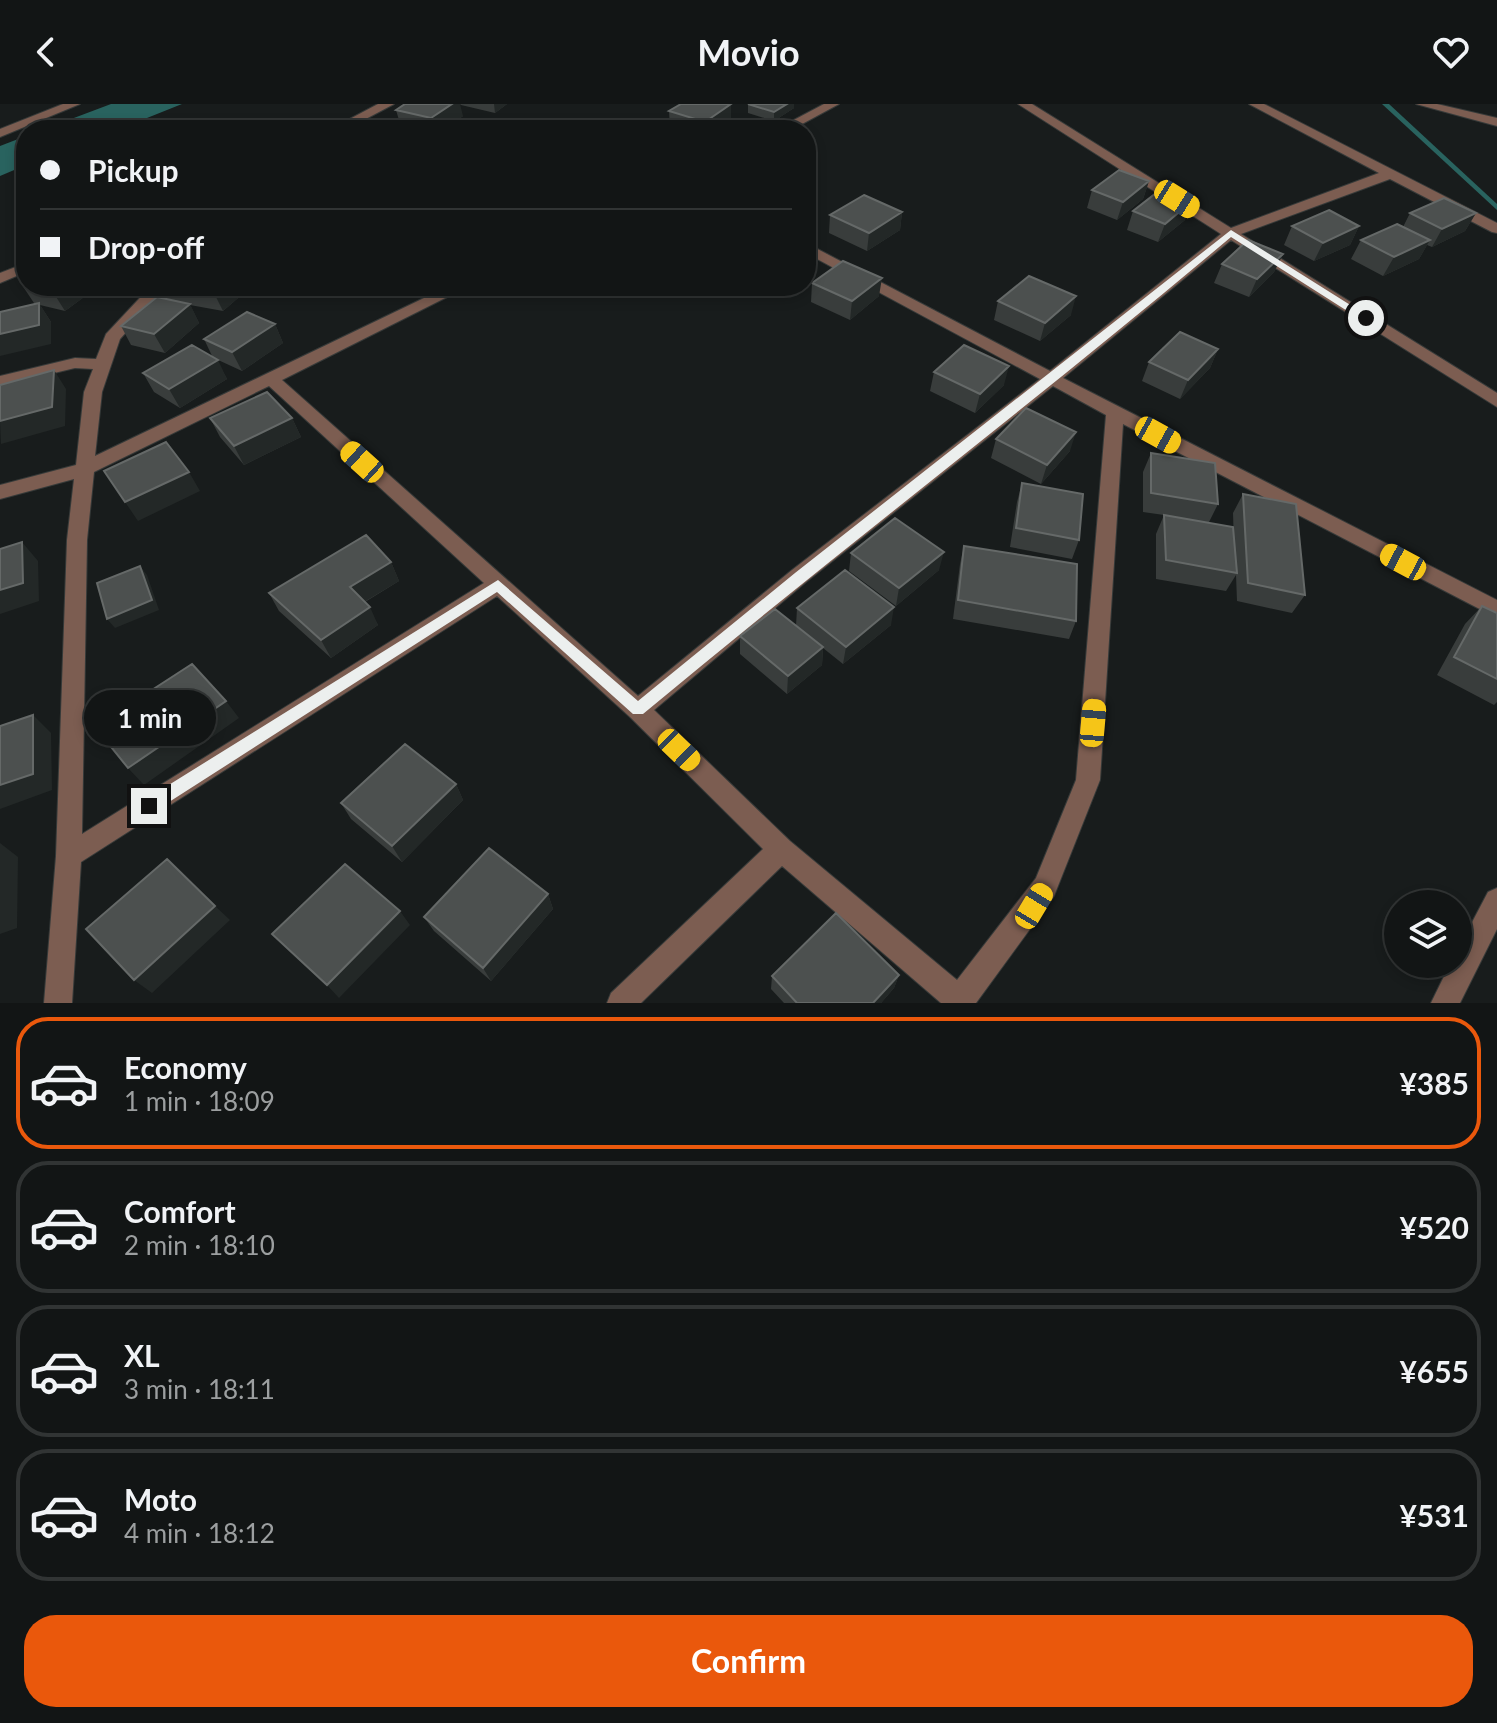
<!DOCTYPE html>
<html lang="en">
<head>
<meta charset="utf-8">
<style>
  body { margin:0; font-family:Lato,sans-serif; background:#1f2222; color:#f1f3f6; height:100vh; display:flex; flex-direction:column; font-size:30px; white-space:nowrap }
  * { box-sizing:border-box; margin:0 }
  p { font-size:26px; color:#9c9fa0 }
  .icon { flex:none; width:44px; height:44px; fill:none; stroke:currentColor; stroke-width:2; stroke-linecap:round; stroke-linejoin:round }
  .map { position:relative; height:899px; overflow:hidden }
  .side { display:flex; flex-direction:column; background:#121515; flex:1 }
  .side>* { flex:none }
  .top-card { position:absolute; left:16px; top:16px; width:800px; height:176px; border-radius:32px; box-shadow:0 4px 12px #0003,0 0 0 2px #313434; display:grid; align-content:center; height:176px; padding:0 24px; background:#121515 }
  .controls { position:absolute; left:1384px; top:786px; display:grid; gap:16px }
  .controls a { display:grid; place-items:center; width:88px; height:88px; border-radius:50%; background:#121515; box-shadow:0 4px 12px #0003,0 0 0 2px #313434; font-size:40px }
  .end { position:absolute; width:36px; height:36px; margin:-18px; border:10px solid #ecefee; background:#111; box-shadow:0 0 0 4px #111 }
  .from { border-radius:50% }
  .bubble { position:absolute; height:56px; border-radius:28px; background:#121515; box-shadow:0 4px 12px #0003,0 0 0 2px #313434; font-size:26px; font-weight:700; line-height:56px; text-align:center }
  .car { position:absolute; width:24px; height:48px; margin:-24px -12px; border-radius:10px; box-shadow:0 0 6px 2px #0007; background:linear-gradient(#f5c518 24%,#345 0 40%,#f5c518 0 76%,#345 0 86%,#f5c518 0) }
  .top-card b { display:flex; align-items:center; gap:28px; height:76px; font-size:30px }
  .top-card b+b { border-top:2px solid #313434 }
  .top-card i { width:20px; height:20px; background:#f1f3f6 }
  ul { padding:14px 0 0; list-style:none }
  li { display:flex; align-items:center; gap:24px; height:132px; margin:0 16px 12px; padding:0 8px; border:4px solid #313434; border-radius:32px }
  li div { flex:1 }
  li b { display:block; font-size:30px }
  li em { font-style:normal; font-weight:700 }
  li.on { border-color:#ea580c }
  li>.icon { width:72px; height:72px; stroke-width:1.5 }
  .cta { display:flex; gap:16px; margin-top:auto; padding:16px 24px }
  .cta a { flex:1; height:92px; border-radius:32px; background:#ea580c; color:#fff; font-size:32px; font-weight:700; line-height:92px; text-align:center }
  header { display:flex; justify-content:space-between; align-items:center; height:104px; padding:0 24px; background:#121515; font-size:36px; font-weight:700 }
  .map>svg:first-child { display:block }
  .water { fill:#29635f }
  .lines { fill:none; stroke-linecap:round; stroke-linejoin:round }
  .stream { fill:#29635f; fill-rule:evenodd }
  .minor-casing { stroke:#363a39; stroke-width:2 }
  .minor { fill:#7c5d51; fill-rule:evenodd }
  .wall { fill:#393d3c }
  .shaded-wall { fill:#232827 }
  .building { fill:#4c504f; stroke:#656968; stroke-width:2 }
  .route { fill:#ecefee }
</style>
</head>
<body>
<header><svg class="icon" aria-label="back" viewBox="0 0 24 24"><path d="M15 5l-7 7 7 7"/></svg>Movio<svg class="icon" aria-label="heart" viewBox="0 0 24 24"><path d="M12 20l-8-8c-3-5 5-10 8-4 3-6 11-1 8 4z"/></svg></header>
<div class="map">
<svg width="1497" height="899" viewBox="0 0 1497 899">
  <rect width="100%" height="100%" fill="#181c1c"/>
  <path class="water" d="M111 0H182L117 26H42Z
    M26 32V61L0 72V42Z"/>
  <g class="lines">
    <path class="stream" d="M1382 0H1389L1497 100V106Z"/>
    <defs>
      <path id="minor" d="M63 0H80L0 33V25Z
        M378 0H394L345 26H329Z
        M824 0H839L791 26H775Z
        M1018 0H1032L1231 124 1379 69 1249 0H1264L1497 119V129L1492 128 1390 75 1241 130 1497 289V303L1231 136 1063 274 1497 496V514L1123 320 1100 676 1054 792 976 899H941L782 762 641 899H607L611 889 763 745 630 613 497 492 81 758 72 899H44L56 752 67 436 74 375 0 395V381L76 361 84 288 93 265 75 264 0 282V272L75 254 96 255 106 230 151 182H167L120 235 102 288 95 352 449 182H469L282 276 638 592 792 466 1040 275 806 149V139L1050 267 1221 130ZM269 282 484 479 82 730 87 436 94 368ZM1053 282 1106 311 1076 676 1036 774 957 876 790 737 654 606 806 478Z
        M1416 0H1437L1497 14V22Z
        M26 159V168L0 179V169Z
        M1497 784V825L1460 899H1431L1450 860H1458V845L1488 788Z"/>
    </defs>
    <use href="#minor" class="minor-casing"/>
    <use href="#minor" class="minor"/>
  </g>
  <path class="wall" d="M460 0H507L495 9 461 1Z
    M731 0V17L719 26H674L670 25 669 7Z
    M748 0 794 4 774 17 748 9Z
    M396 6 463 12 444 26H411L401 23Z
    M1149 77 1143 95 1117 116 1087 104 1092 86Z
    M1133 107 1185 116 1158 138 1127 126Z
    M902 108 900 126 867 147 829 129 830 111Z
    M1410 109H1476L1465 127 1432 143 1427 141 1419 155 1383 172 1351 155 1361 136 1403 123Z
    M1292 122H1359L1350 141 1314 157 1284 141Z
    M1283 150 1274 168 1249 193 1214 179 1222 160Z
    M812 179 879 192 850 216 811 198Z
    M22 181 26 182H99L65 207 40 201 51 218V240L36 200 34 199Z
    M159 182H243L245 188 223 207 190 201 199 219 165 249 131 241 121 222 166 195Z
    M998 197 1071 211 1040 237 994 216Z
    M275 220 283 239 242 267 216 255 227 275 180 304 154 288 143 269 213 254 204 235Z
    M1218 245 1210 264 1180 295 1142 277 1149 258Z
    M934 268 1004 281 975 309 930 287Z
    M210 314H292L301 333 244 361 220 333Z
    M996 335 1070 347 1041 380 991 354Z
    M1151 349 1218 400 1209 418 1234 441 1233 409 1243 390 1305 491 1292 509 1237 497 1236 471 1226 487 1156 475V430L1164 411 1143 408V368Z
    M1022 379 1079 436 1072 455 1010 443 1017 398Z
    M964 442 1076 517 1069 535 953 515 960 460Z
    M851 449 939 466 896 502 849 467Z
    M391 458 399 477 365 498 378 521 331 554 279 507 269 489Z
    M1482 502 1497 509V598L1494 601 1437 571 1465 520Z
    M797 504 891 521 843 560 823 544 822 561 787 590 740 550V532L796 522Z
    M456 680 463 696 402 758 351 715 341 699Z
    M548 790 553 805 491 877 434 827 424 813Z
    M899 871 894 884 881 899H784L771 885 772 872Z"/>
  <path class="shaded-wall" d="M452 0H460L463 12 444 26H434L431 14Z
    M494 0H507L495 9Z
    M731 0V17L719 26H705V18Z
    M787 0H794V4L774 17V8Z
    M1149 77 1143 95 1117 116 1123 98Z
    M1191 98 1185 116 1158 138 1165 120Z
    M902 108 900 126 867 147 869 129Z
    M1476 109 1465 127 1432 143 1442 125Z
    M1359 122 1350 141 1314 157 1323 139Z
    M1430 136 1419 155 1383 172 1394 153Z
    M1283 150 1274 168 1249 193 1257 175Z
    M882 174 879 192 850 216 852 197Z
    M62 182H99L65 207 53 188Z
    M222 182H243L245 188 223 207 214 189Z
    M1076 192 1071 211 1040 237 1045 219Z
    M39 199 51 218V240L0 252V230Z
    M190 200 199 219 165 249 154 230Z
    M275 220 283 239 242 267 232 248Z
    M1218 245 1210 264 1180 295 1188 276Z
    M218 256 227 275 180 304 169 285Z
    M1009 262 1004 281 975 309 980 290Z
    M54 266 66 285 65 322 1 340 0 317Z
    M292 314 301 333 244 361 234 342Z
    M1076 328 1070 347 1041 380 1047 361Z
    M189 368 200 387 138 417 125 398Z
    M22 438 38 457 39 497 0 510V486Z
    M944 448 939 466 896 502 899 484Z
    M391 458 399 477 359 501 350 483Z
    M140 462 147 471 159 506 115 524 107 515Z
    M370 503 378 521 331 554 321 536Z
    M894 503 891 521 843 560 846 543Z
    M823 543 822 561 787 590 788 572Z
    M226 597 239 614 144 681 128 664Z
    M33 611 51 629 52 686 0 705V681Z
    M456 680 463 696 402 758 392 742Z
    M0 739 18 753 17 824 0 830Z
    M548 790 553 805 491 877 483 864Z
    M215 802 230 816 152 889 134 876Z
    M400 807 410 821 339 894 327 881Z
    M899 871 894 884 881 899H873Z"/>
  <path class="building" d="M405 0H452L431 14 396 6Z
    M681 0H731L705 18 669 7Z
    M748 0H787L774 8Z
    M351 17 386 25 337 26Z
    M1119 66 1149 77 1123 98 1092 86Z
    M1160 86 1191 98 1165 120 1133 107Z
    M864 91 902 108 869 129 830 111Z
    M1444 94 1476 109 1442 125 1410 109Z
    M1329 106 1359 122 1323 139 1292 122Z
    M1397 120 1430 136 1394 153 1361 136Z
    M1248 136 1283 150 1257 175 1222 160Z
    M843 157 882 174 852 197 812 179Z
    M1029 172 1076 192 1045 219 998 197Z
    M28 182H62L53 188Z
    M181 182H222L214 189Z
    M157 193 190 200 154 230 121 222Z
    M39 199V221L0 230V208Z
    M247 208 275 220 232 248 204 235Z
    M1180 228 1218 245 1188 276 1149 258Z
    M192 241 218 256 169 285 143 269Z
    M964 241 1009 262 980 290 934 268Z
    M54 266 52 303 0 317V281Z
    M267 288 292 314 234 342 210 314Z
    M1026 304 1076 328 1047 361 996 335Z
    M166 338 189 368 125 398 104 367Z
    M1151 349 1215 359 1218 400 1151 389Z
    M1022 379 1083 390 1079 436 1016 424Z
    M1243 390 1296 400 1305 491 1248 479Z
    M1164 411 1233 423 1237 469 1166 456Z
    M895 414 944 448 899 484 851 449Z
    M366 431 391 458 350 483 370 503 321 536 269 489Z
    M22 438 23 479 0 486V445Z
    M964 442 1077 460 1076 517 958 496Z
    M140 462 152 496 107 515 97 479Z
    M845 466 894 503 846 543 797 504Z
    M1482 502 1497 509V575L1454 553Z
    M775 505 823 543 788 572 740 532Z
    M192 560 226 597 128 664 95 623Z
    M33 611V670L0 681V622Z
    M405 640 456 680 392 742 341 699Z
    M489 744 548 790 483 864 424 813Z
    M167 755 215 802 134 876 86 825Z
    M345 760 400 807 327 881 272 830Z
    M836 809 899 871 873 899H797L772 872Z"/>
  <path class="route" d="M1231 126 1371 214 1363 217 1231 133C1038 296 837 448 643 610H633L497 488 155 707H143V697L498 476 638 597 795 469Z"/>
</svg>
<div class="controls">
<a><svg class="icon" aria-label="layers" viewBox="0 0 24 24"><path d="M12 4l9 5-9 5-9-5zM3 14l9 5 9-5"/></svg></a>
</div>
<i class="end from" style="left:1366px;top:214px"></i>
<i class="end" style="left:149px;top:702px"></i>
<div class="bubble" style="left:84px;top:586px;width:132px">1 min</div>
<i class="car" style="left:1177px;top:95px;rotate:122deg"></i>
<i class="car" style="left:1158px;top:331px;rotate:119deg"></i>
<i class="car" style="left:362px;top:358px;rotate:312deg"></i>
<i class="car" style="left:1403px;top:458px;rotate:298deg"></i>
<i class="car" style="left:1093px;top:619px;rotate:5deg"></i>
<i class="car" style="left:679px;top:646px;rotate:134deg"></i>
<i class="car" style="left:1034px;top:802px;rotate:31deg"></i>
<div class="top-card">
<b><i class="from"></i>Pickup</b>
<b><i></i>Drop-off</b>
</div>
</div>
<section class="side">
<ul>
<li class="on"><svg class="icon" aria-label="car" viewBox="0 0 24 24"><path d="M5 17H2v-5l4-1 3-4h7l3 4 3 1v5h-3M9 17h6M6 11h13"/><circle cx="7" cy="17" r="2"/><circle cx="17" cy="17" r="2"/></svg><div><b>Economy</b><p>1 min · 18:09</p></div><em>¥385</em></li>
<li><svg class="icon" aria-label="car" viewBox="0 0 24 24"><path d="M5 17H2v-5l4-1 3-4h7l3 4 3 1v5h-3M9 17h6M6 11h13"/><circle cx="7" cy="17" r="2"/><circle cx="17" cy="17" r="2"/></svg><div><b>Comfort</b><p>2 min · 18:10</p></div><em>¥520</em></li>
<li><svg class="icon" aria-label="car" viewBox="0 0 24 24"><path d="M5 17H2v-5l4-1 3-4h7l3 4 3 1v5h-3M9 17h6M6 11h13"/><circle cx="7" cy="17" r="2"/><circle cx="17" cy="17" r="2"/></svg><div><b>XL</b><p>3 min · 18:11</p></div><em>¥655</em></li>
<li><svg class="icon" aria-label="car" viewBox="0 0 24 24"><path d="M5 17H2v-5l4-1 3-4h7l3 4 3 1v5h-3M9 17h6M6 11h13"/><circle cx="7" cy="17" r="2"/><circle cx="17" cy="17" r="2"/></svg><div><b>Moto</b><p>4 min · 18:12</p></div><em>¥531</em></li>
</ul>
<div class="cta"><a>Confirm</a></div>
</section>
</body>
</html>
